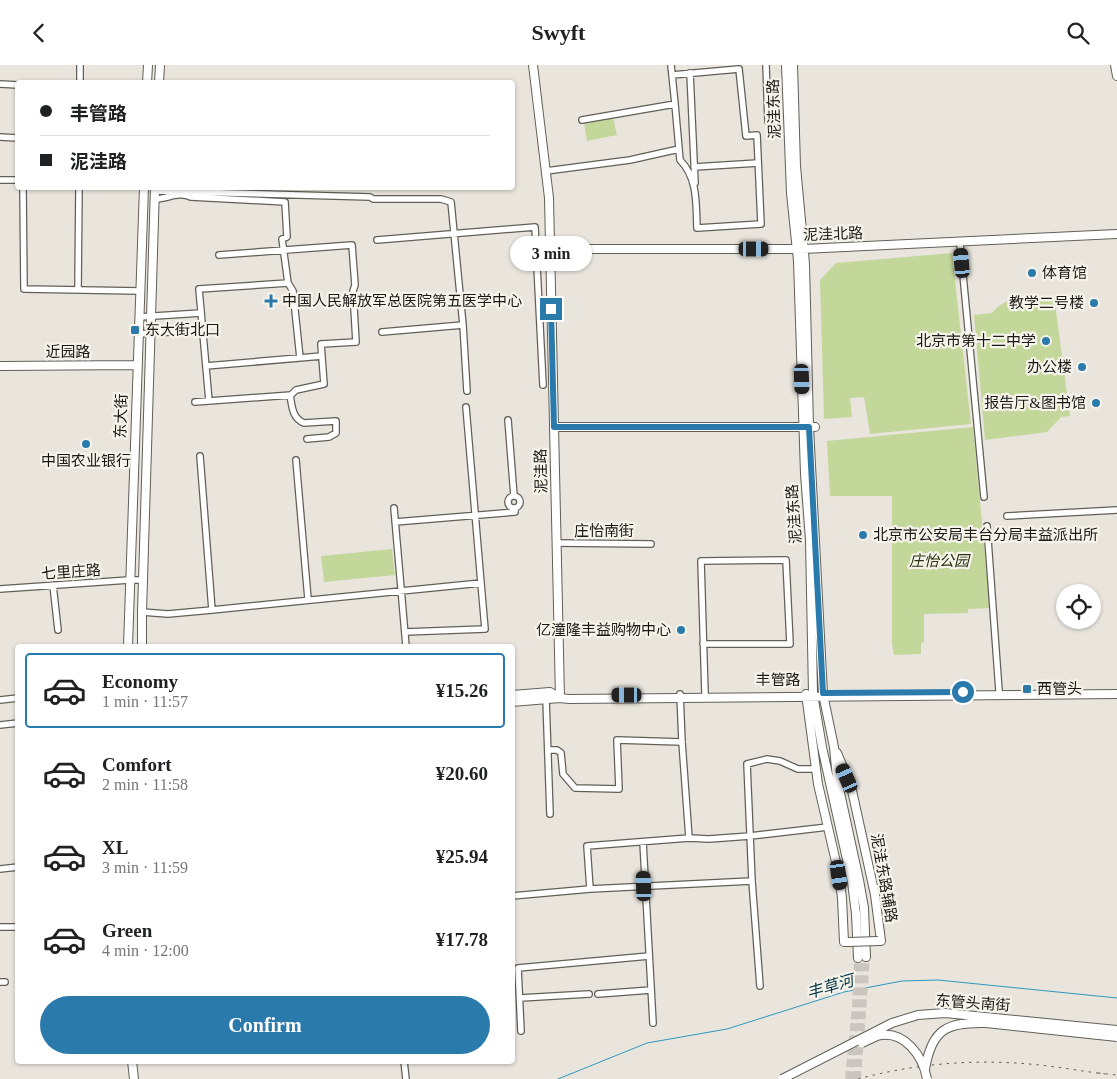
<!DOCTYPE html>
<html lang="en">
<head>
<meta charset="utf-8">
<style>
  body { margin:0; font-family:"Times New Roman","Noto Sans SC",serif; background:#f6f6f6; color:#202124; height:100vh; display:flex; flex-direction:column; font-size:19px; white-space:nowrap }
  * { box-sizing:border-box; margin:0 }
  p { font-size:16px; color:#757577 }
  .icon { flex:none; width:28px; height:28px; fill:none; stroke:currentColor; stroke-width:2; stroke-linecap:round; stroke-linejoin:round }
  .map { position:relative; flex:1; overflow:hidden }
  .side { position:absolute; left:15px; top:579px; width:500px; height:420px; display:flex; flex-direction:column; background:#fff; border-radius:5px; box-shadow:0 1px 4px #0004 }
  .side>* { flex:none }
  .banner { position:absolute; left:15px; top:15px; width:500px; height:110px; border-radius:5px; box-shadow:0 1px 4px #0004; display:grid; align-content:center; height:110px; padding:0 25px; background:#fff }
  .buttons { position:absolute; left:1056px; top:519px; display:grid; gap:10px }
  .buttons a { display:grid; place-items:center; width:45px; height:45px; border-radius:50%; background:#fff; box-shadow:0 1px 4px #0004; font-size:25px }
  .end { position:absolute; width:22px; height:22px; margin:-11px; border:6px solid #2b7aac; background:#fff; box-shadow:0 0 0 2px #fff }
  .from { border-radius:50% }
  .bubble { position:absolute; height:35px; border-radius:18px; background:#fff; box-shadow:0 1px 4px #0004; font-size:16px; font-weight:700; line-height:35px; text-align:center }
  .car { position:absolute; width:15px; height:30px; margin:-15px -8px; border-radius:6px; box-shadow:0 0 4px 1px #0007; background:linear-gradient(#222 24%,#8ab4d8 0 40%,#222 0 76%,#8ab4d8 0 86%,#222 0) }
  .banner b { display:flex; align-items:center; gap:18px; height:48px; font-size:19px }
  .banner b+b { border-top:1px solid #e0e0e0 }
  .banner i { width:12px; height:12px; background:#202124 }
  ul { padding:9px 0 0; list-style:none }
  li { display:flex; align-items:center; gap:15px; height:75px; margin:0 10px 8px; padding:0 15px; border:2px solid transparent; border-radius:5px }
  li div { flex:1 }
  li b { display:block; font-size:19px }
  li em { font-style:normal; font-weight:700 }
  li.selected { border-color:#2b7aac }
  li>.icon { width:45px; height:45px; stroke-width:1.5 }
  .button { display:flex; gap:10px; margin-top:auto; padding:10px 25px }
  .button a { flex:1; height:58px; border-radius:30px; background:#2b7aac; color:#fff; font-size:20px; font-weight:700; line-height:58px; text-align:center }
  header { display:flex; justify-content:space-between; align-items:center; height:65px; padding:0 25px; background:#fff; font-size:22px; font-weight:700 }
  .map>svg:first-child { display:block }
  .green { fill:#c3d79b }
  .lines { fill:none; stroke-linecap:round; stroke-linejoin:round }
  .stream { stroke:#2c98c1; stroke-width:1 }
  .secondary-tunnel { stroke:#cac6bf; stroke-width:8; stroke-dasharray:8 4; stroke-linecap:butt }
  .street-casing { stroke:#625f58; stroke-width:8 }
  .secondary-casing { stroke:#625f58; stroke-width:10 }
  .street { stroke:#fff; stroke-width:5.5 }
  .secondary { stroke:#fff; stroke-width:8 }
  .rail { stroke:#5f5d59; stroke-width:1; stroke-dasharray:2.5 5; stroke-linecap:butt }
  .secondary-bridge-casing { stroke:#625f58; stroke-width:10; stroke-linecap:butt }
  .secondary-bridge { stroke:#fff; stroke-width:8 }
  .route { stroke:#2b7aac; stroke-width:6 }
  .poi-dot { fill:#2b7aac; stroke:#f6f3ea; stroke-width:2 }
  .labels { text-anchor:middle; stroke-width:4.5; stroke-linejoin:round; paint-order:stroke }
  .street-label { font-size:15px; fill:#1a1916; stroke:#f6f3ea }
  .poi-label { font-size:15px; fill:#1a1916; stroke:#f6f3ea; text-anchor:start }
  .park-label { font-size:15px; font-style:italic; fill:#293310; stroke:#f6f3ea }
  .water-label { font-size:16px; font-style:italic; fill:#043445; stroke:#f6f3ea }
</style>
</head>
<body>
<header><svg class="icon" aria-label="back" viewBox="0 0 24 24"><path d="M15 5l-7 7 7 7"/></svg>Swyft<svg class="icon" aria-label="search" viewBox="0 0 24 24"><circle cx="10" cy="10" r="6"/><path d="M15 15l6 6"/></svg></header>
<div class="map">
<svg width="1117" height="1014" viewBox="0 0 1117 1014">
  <rect width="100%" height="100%" fill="#e9e5dd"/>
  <path class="green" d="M613 53 617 70 587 76 584 58Z
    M952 188 971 359 870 369 864 332 850 333 852 352 824 354 820 215 836 198Z
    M1054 231 1070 351 1061 352 1047 367 985 375 974 250 992 248C1007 229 1032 232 1054 231Z
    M973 362 990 543 968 544V548L924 549V577L921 578V589L894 590 892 578V431H830L827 376Z
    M392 484 395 510 324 517 321 491Z"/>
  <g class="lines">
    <path class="stream" d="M558 1014 647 978 727 964 844 927 902 916 938 915 1117 933"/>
    <path class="secondary-tunnel" d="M849 1014 856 941 858 893
      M857 1014 866 892"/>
    <defs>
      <path id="street" d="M766 0 768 56
        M690 8 695 118
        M80 18V0
        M0 19 18 20
        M675 39 679 84
        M582 55 675 39 672 10
        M0 72 18 73
        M694 102 758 98
        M546 106 630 95 679 84 680 95C698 113 696 140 697 163L761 159 757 70 746 71 739 4 672 10 671 0
        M0 115H18
        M23 122 24 224 140 226
        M155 126 370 132 373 134H441L451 137 463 260 467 326
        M154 134C168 134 178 126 191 132L285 137 287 172 282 174 288 218 199 224 209 336
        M377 175 535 162 543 320
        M960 178 984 432
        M288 218 293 226 300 293
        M78 224 79 122
        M139 252 201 248
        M382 267 463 260
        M138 269 202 265
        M206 301 322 291
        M290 330C292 341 292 353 304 358L336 356V368L329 372 307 374
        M195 337 291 330 296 325 324 319 321 279 356 277 353 226 355 220 352 180 219 190
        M508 355 514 431
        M200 391 212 545
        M296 395 308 534
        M508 437a6 6 0 1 1 12 0a6 6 0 1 1-12 0Z
        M394 443 406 581
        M1007 451 1117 445
        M395 457 515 447V443
        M987 461 999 626
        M556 478 651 479
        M53 520 58 565
        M0 524 129 515H143
        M142 547 168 549 212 545 481 518 466 342
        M405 567 485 564 481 518
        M703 579H790L786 495 701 496 705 629
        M680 629 682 677 689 773
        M546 634 550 749
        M0 635 18 633
        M0 660 18 658
        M549 685H557L561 688 563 709 575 723 619 724 617 675 682 677
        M643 777 653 958
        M0 804 18 802
        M590 824 587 781 689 773 709 774 750 771 828 762
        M512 831 590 824 752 816
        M0 862H18
        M0 917H5
        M760 921 752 816 747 699 767 694 780 696 798 704H813
        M598 929 651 925
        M520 933 589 929
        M521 966 518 903 649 891
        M404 996 406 1014"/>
      <path id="secondary" d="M533 0 549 133 560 633
        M786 0 791 128 798 196 805 409 810 475 813 629 822 682 852 817 856 849 858 893
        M793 0 796 101 805 199 809 362 823 629 834 682 837 714 859 815 864 843 866 892
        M1115 0 1117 11
        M147 18 148 0
        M159 18 160 0
        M550 184H803L1117 169
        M0 301 137 300
        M554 362H815
        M128 581 144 122
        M142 581V547L155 122
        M806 629 818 719 839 810 842 833 844 877H849
        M512 630 550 627 560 633
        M512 637 560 633 569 634 1117 629
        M837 688 851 721 875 830 881 876H878
        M132 996 134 1014"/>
    </defs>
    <use href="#street" class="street-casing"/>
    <use href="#secondary" class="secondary-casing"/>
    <use href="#street" class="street"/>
    <use href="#secondary" class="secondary"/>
    <path class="rail" d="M1098 1008 1117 1010
      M858 1014C914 999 971 994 1029 999 1054 1001 1080 1006 1105 1009"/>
    <defs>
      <path id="secondary-bridge" d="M849 877 878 876
        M862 978C867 976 872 973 877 971 904 964 923 991 927 1014
        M925 1004C932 963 948 957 986 958L1117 972
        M782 1014 892 958 918 950 945 948 1117 965"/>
    </defs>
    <use href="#secondary-bridge" class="secondary-bridge-casing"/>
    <use href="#secondary-bridge" class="secondary-bridge"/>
  </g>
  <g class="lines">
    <path class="route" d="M551 244 554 362H809L823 628 963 627"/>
  </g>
  <g class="poi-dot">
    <circle cx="1032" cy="208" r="5"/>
    <path d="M268.5 228.5h5v5h5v5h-5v5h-5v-5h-5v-5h5z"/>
    <circle cx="1094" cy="238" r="5"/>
    <rect x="130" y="260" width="10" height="10" rx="2.5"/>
    <circle cx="1046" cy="276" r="5"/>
    <circle cx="1082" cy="302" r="5"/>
    <circle cx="1096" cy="338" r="5"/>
    <circle cx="86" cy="379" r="5"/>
    <circle cx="863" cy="470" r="5"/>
    <circle cx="681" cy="565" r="5"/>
    <rect x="1022" y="619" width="10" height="10" rx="2.5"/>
  </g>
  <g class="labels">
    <g class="street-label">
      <text transform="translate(774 44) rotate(-92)" y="5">泥洼东路</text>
      <text transform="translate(833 169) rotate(-2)" y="5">泥洼北路</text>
      <text x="68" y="292">近园路</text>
      <text transform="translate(121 351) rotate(-88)" y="5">东大街</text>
      <text transform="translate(541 406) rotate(-91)" y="5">泥洼路</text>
      <text transform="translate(794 449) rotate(-94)" y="5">泥洼东路</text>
      <text x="604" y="471">庄怡南街</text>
      <text transform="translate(71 507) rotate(-4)" y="5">七里庄路</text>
      <text x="778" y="620">丰管路</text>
      <text transform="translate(884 813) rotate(80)" y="5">泥洼东路辅路</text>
      <text transform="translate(973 938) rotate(4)" y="5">东管头南街</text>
    </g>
    <g class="poi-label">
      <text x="1042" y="213">体育馆</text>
      <text x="282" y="241">中国人民解放军总医院第五医学中心</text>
      <text x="1084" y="243" text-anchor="end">教学二号楼</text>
      <text x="145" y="270">东大街北口</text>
      <text x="1036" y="281" text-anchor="end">北京市第十二中学</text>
      <text x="1072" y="307" text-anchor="end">办公楼</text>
      <text x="1086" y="343" text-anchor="end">报告厅&amp;图书馆</text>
      <text x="86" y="401" text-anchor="middle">中国农业银行</text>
      <text x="873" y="475">北京市公安局丰台分局丰益派出所</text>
      <text x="671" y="570" text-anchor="end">亿潼隆丰益购物中心</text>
      <text x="1037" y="629">西管头</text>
    </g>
    <g class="park-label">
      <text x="939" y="501">庄怡公园</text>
    </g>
    <g class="water-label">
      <text transform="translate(830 921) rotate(-16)" y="6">丰草河</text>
    </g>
  </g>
</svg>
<div class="buttons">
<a><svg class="icon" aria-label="locate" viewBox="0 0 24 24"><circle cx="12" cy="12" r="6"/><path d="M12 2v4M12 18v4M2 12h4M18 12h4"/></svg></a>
</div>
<i class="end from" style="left:963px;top:627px"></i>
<i class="end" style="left:551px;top:244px"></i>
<div class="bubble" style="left:510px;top:171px;width:82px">3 min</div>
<i class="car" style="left:754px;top:184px;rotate:90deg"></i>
<i class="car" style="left:962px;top:198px;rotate:355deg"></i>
<i class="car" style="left:802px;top:314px;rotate:178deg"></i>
<i class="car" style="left:627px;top:630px;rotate:270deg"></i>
<i class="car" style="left:847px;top:713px;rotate:336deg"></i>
<i class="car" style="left:839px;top:810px;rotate:172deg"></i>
<i class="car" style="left:644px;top:821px;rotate:358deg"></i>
<div class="banner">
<b><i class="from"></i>丰管路</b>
<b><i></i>泥洼路</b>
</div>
<section class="side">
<ul>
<li class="selected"><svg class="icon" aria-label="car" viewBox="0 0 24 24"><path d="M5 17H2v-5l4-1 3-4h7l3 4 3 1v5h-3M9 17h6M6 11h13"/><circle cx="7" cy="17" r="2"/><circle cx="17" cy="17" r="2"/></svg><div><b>Economy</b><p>1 min · 11:57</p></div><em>¥15.26</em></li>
<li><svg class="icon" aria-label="car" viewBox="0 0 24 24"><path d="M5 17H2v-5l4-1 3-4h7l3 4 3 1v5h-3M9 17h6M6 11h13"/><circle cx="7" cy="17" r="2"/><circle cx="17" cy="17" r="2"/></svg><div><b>Comfort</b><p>2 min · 11:58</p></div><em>¥20.60</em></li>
<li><svg class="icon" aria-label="car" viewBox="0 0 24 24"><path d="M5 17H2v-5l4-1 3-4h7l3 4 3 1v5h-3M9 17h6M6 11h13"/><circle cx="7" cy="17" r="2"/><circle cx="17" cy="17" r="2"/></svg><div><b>XL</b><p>3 min · 11:59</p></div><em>¥25.94</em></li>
<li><svg class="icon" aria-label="car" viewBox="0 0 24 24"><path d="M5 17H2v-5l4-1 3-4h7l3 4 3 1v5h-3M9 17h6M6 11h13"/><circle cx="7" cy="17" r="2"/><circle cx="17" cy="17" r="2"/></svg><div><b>Green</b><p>4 min · 12:00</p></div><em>¥17.78</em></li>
</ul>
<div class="button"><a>Confirm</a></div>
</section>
</div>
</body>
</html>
